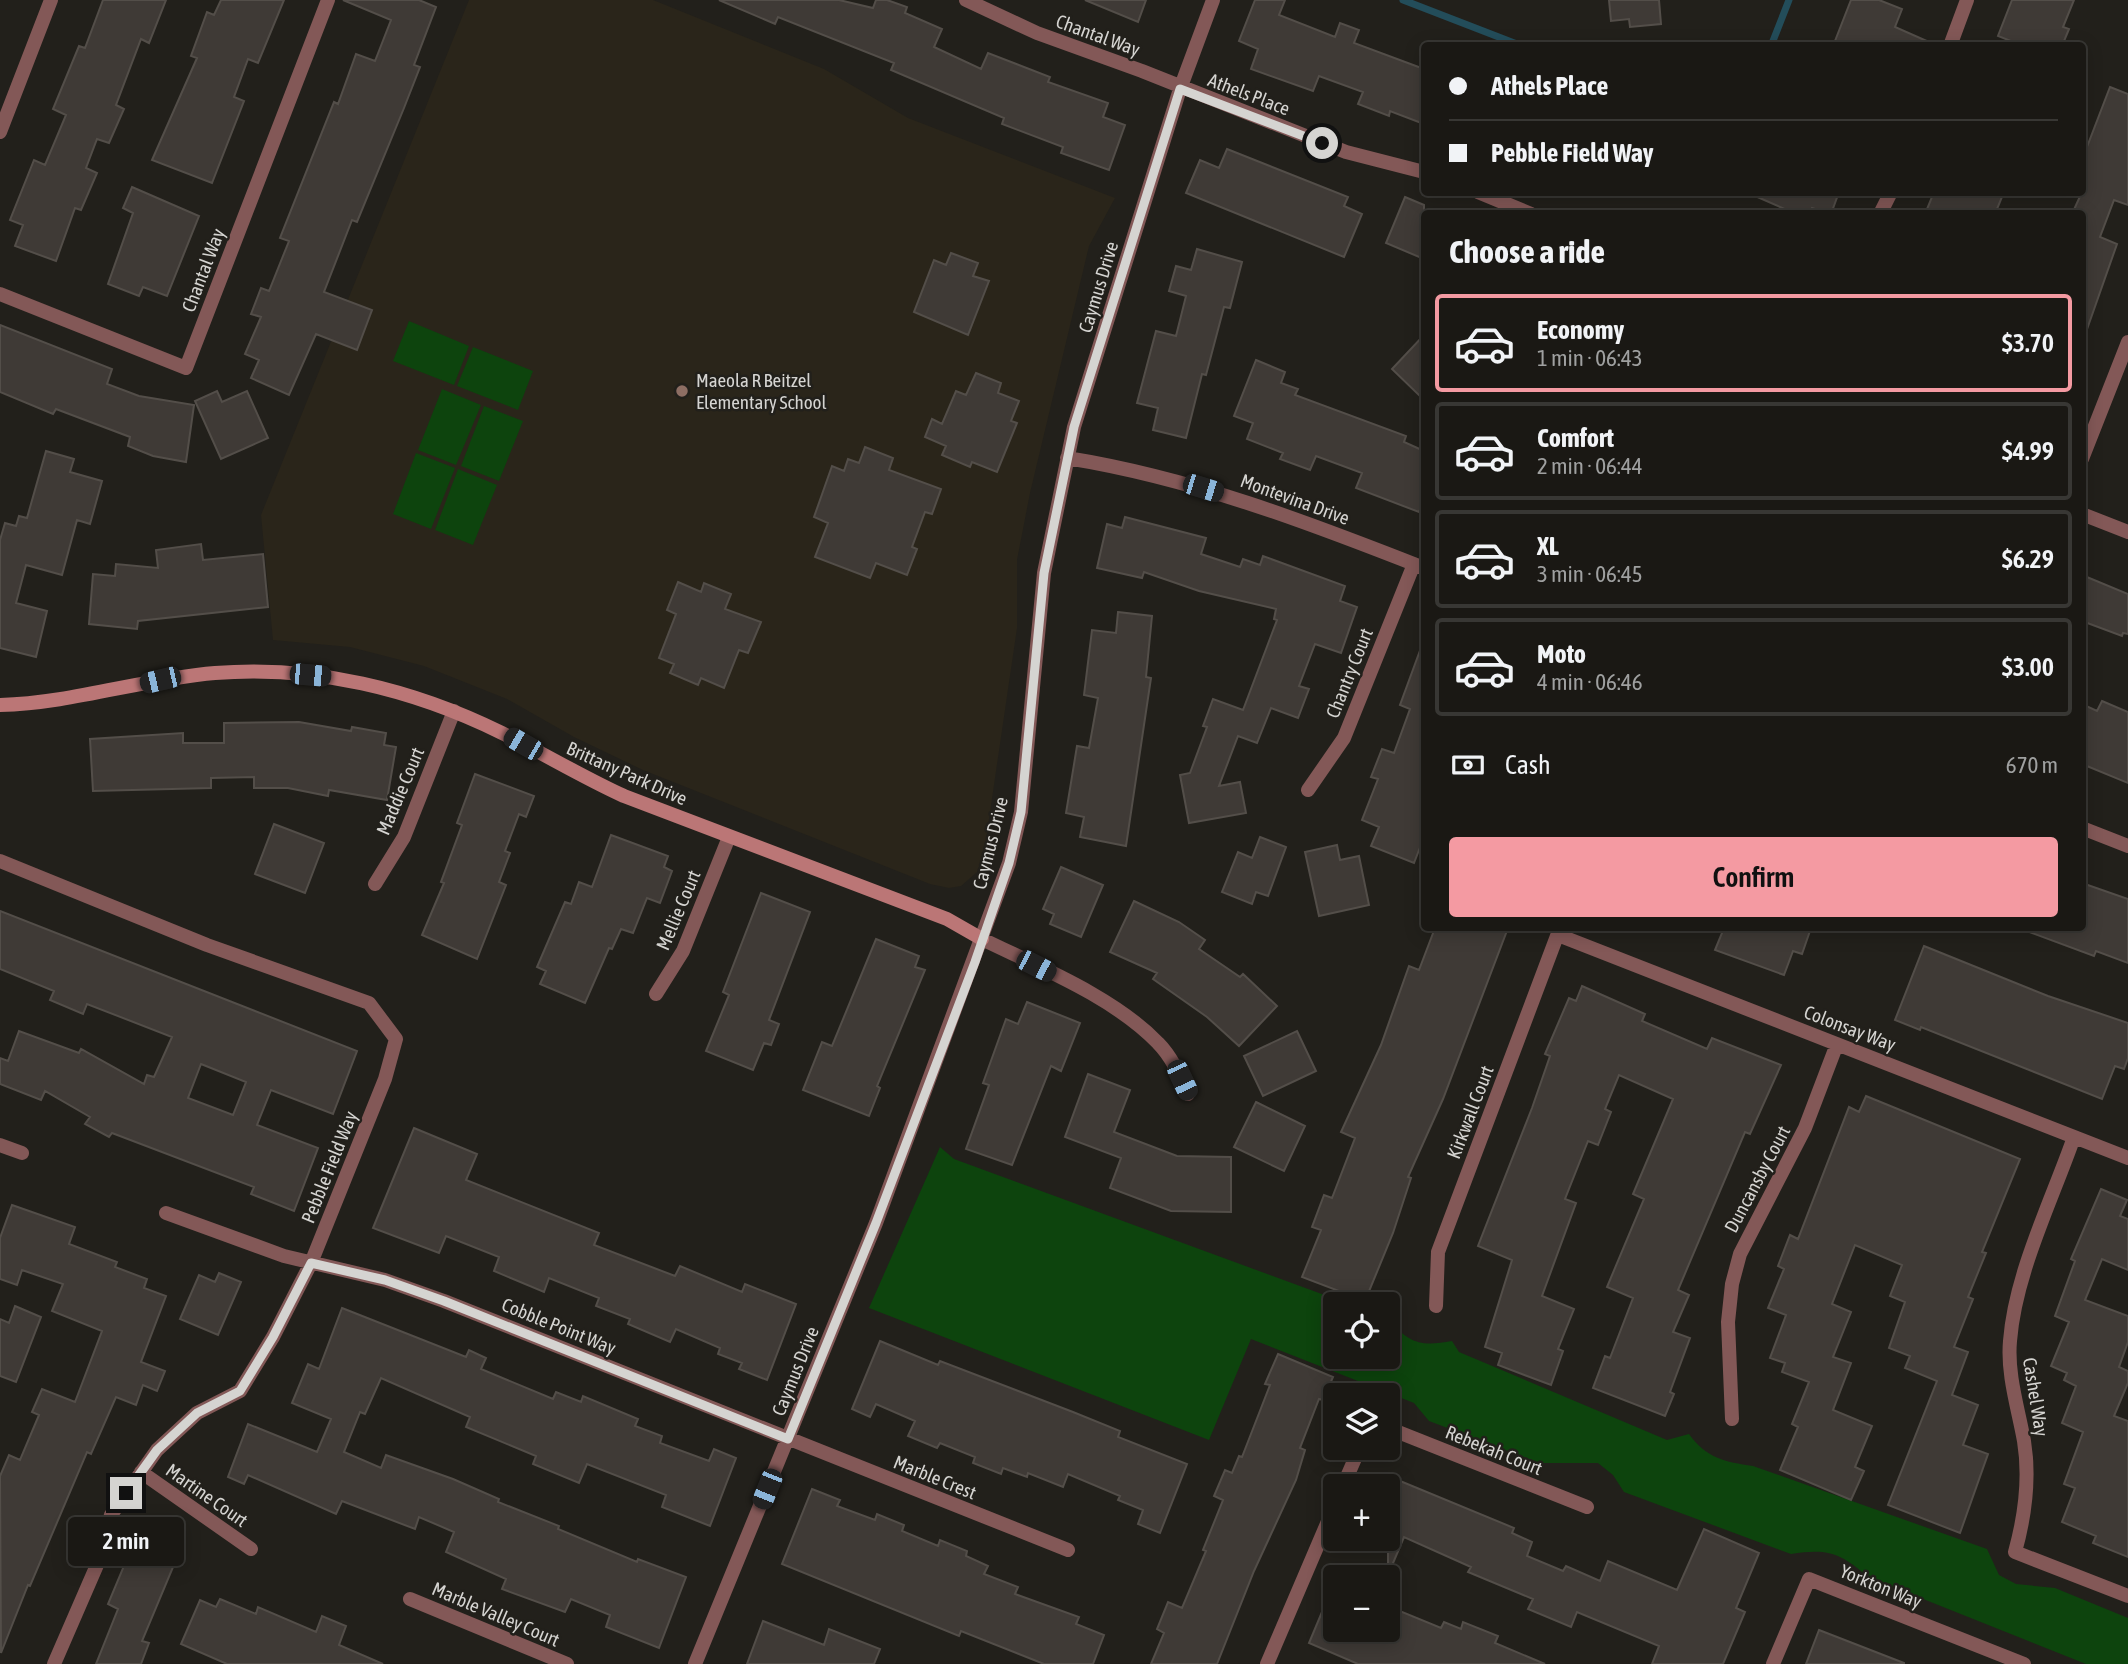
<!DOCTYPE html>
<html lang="en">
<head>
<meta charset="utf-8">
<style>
  body { margin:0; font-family:"Asap Condensed",sans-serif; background:#23211d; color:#f1f3f6; height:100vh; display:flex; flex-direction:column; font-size:26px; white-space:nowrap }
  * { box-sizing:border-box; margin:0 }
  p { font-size:23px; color:#9fa0a0 }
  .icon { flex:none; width:38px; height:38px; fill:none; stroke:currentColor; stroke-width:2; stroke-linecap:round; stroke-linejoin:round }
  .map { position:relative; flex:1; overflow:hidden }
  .drawer { position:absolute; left:1421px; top:210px; width:665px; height:721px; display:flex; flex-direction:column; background:#1a1814; border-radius:7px; box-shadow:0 4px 18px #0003,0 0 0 2px #383734 }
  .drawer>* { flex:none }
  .top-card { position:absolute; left:1421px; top:42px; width:665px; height:154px; border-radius:7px; box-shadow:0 4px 18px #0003,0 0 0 2px #383734; display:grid; align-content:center; height:154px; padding:0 28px; background:#1a1814 }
  .tools { position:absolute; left:1323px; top:1292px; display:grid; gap:14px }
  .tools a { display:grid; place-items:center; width:77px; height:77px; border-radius:7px; background:#1a1814; box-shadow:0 4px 18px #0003,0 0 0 2px #383734; font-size:35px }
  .end { position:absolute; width:32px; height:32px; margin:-16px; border:9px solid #d5d4d1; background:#111; box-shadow:0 0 0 4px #111 }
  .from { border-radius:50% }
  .bubble { position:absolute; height:49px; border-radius:7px; background:#1a1814; box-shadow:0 4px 18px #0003,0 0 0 2px #383734; font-size:23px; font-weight:600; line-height:49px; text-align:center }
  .car { position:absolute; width:21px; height:42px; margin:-21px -10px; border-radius:9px; box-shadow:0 0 5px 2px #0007; background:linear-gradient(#222 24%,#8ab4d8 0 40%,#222 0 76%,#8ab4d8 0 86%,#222 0) }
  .top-card b { display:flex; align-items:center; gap:24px; height:66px; font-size:26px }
  .top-card b+b { border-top:2px solid #383734 }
  .top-card i { width:18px; height:18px; background:#f1f3f6 }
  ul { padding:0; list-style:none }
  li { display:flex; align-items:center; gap:21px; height:98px; margin:0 14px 10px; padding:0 14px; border:4px solid #383734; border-radius:7px }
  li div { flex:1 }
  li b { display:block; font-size:26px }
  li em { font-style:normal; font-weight:600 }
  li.on { border-color:#f49aa2 }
  li>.icon { width:63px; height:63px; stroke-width:1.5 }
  h2 { padding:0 28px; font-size:32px; line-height:84px }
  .pay { display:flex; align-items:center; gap:18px; height:77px; padding:0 28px; font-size:26px }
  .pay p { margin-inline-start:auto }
  .button { display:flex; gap:14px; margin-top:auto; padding:14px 28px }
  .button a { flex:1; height:80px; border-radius:7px; background:#f49aa2; color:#111; font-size:28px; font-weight:600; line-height:80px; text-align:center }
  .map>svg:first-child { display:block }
  .built { fill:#2a251a }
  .green { fill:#0d440d }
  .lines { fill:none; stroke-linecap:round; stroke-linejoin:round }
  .stream { stroke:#234d5a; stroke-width:7 }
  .building { fill:#3f3a36; stroke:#534e49; stroke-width:2; fill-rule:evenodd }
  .street { stroke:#835857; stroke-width:14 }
  .secondary { stroke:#bb7676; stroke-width:14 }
  .route { stroke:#d5d4d1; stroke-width:9 }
  .education-dot { fill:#8d6e63; stroke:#22201b; stroke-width:2.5 }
  .labels { text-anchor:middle; stroke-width:5; stroke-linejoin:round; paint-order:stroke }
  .street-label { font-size:19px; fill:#d5d4d1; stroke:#22201b }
  .poi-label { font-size:19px; fill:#d5d4d1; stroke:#22201b; text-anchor:start }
</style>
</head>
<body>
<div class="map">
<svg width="2128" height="1664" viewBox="0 0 2128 1664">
  <rect width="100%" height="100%" fill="#22201b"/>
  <path class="built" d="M469 0H653L824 69 908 118 1115 198 1089 246 1030 493 1017 560V628L984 853 977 872 961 886 949 888 930 884 643 770 574 737 507 699 424 666 350 647 273 640 261 515Z"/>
  <path class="green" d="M409 321 469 346 454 385 393 361Z
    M473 347 533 371 518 410 457 386Z
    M442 389 481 405 456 465 418 450Z
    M484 406 523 421 499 481 461 466Z
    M416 453 455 468 431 529 393 514Z
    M458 469 497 485 473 545 435 530Z
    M940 1147 954 1159 1349 1304H1335V1356H1388V1319C1409 1343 1420 1347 1452 1341L1459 1352 1667 1440 1689 1434C1706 1458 1725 1462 1753 1466L1987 1549 1999 1575 2016 1584 2055 1588 2128 1618V1664H2086L1868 1577C1841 1553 1828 1548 1791 1554L1624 1492 1613 1475 1598 1463H1540L1429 1421 1414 1403 1251 1339 1209 1440 869 1308Z"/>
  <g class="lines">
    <path class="stream" d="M1403 0 1522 46
      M1771 46 1789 0"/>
  </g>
  <path class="building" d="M103 0H166L149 43 141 39 116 105 124 109 109 143 97 139 86 168 97 173 81 210 75 208 56 261 15 246 23 225 10 220 34 160 45 165 66 115 53 109 79 46 85 48Z
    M221 0H284L258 63 248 59 234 97 244 101 212 183 152 160 197 58 191 56 207 12 214 15Z
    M343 0H419L436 7 414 65 420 67 404 108 357 222 352 220 324 292 372 310 357 350 316 334 289 395 251 378 259 360 245 354 261 317 251 314 261 288 269 291 289 241 280 238 334 102 338 104 356 54 375 61 391 20Z
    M719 0H839L873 8 876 0H887L907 7 905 13 942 29 934 47 981 69 988 53 1050 77 1048 82 1108 103 1103 117 1125 125 1109 170 1061 153 1063 147 1002 124 1004 118 891 70 894 63 778 17 775 24Z
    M1085 0H1146L1138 22Z
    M1255 0H1285L1279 15 1335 37 1340 23 1359 30 1354 43 1424 69V124L1390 111 1389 116 1358 104 1363 92 1319 76 1313 91 1251 69 1258 49 1239 41Z
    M1609 0H1659L1661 24 1630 27 1629 19 1611 21Z
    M1851 0H1879L1902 9 1895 27 1938 46H1846L1835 41Z
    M2012 0H2074L2063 27 2069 29 2062 46H2009L2011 41 1998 36Z
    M2110 87 2128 94V205L2114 200 2100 237 2117 244 2085 335 2082 214H2072L2082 192V160Z
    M1227 149 1348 197 1344 206 1362 214 1344 257 1186 193 1200 160 1219 168Z
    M132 187 199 216 167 296 143 287 139 296 108 284 133 213 123 208Z
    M1746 192H1839L1831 214 1812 208 1810 214H1796Z
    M1934 192H2004L1995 214H1925Z
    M1405 197 1424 205V259L1386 243Z
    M1197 249 1242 262 1230 308 1224 307 1206 375 1202 374 1186 438 1153 430 1158 408 1137 403 1156 331 1176 336 1186 296 1169 291 1176 266 1191 270Z
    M951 253 978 263 973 276 989 281 968 335 914 312 934 260 946 265Z
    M0 325 112 369 107 384 139 396 194 405 186 462 153 456 128 446 130 437 56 409 53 414 0 392Z
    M1424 335V400L1392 369Z
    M1256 360 1285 372 1281 383 1298 389 1295 395 1406 436 1404 442 1424 451V499L1419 512 1356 488 1362 473 1316 456 1310 470 1280 459 1283 453 1247 439 1253 423 1234 416Z
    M976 373 1001 383 998 393 1019 401 1011 421 1017 423 997 472 972 462 970 467 942 455 946 446 925 437 932 419 942 424 956 391 966 395Z
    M217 391 222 402 247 391 268 438 221 459 195 401Z
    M865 447 893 458 889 470 941 489 932 514 925 512 912 547 917 549 907 575 876 563 870 578 815 557 828 523 814 517 832 466 844 471 848 459 859 463Z
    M46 451 74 459 70 472 102 481 90 524 77 520 62 575 26 565 16 603 47 611 36 657 0 648V540L5 523 16 526 19 516 27 518Z
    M1125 517 1206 538 1201 554 1240 567 1243 559 1260 565 1263 556 1345 586 1340 601 1357 607 1341 653 1315 644 1299 686 1309 689 1298 718 1271 708 1257 743 1238 736 1219 786 1240 782 1246 813 1189 823 1180 775 1190 773 1207 727 1203 726 1213 699 1243 710 1277 620 1274 619 1276 609 1199 591 1144 572 1142 578 1097 568 1107 524 1122 528Z
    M201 544 203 560 263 554 268 607 138 621 137 629 89 624 93 574 115 576 116 564 158 568 156 550Z
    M2082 575 2128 594V634L2123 633 2122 636 2082 621Z
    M678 582 701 592 704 583 731 594 725 609 761 622 748 653 739 650 724 688 701 678 698 685 670 673 674 664 659 658 676 614 667 610Z
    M1118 612 1152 616 1146 677 1151 678 1126 846 1080 837 1084 817 1066 813 1077 746 1089 748 1098 698 1084 695 1092 630 1116 633Z
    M1422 645 1424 837 1414 863 1371 846 1379 827 1362 820 1378 779 1371 777 1382 749 1394 753 1410 709 1400 705Z
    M2102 701 2128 712V783L2082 764V704L2097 711Z
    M299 722 351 731 352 727 386 733 384 745 396 747 387 800 329 790 328 796 288 788H254V777L211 778V788L93 791 90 739 183 733V743H224V723Z
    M475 774 534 796 526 817 519 814 505 851 510 853 499 882 506 885 477 959 422 935 444 883 441 882 462 825 457 823Z
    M274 824 324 843 305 893 255 874Z
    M611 835 668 856 664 867 672 871 660 903 647 898 633 933 621 929 612 949 609 948 585 1003 540 984 546 971 537 967 565 902 571 904 579 882 592 887Z
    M1260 837 1286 847 1268 896 1256 892 1252 904 1222 892 1238 852 1252 858Z
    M1337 845 1340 860 1359 856 1369 905 1319 916 1305 852Z
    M1061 867 1103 885 1081 937 1050 924 1054 914 1043 909Z
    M2082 883 2128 899V963L2096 951 2094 956 2024 930 2082 928Z
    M761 893 810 912 769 1020 779 1024 771 1045 764 1043 753 1070 706 1051 729 995 723 992Z
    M1134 901 1179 922 1205 940 1199 949 1240 977 1243 974 1277 1006 1239 1046 1207 1017 1153 979 1157 973 1110 952Z
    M0 911 357 1051 333 1114 271 1090 257 1125 318 1148 294 1211 251 1194 254 1187 112 1133 109 1137 85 1124 90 1117 45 1091 41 1100 0 1084V1058L8 1061 19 1031 79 1053 81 1049 144 1084 147 1075 154 1077 172 1037 87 1004 83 1014 50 1000 54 991 0 969ZM201 1064 246 1082 233 1115 188 1098Z
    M1435 928H1508L1443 1099 1408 1177 1411 1178 1393 1233 1365 1301 1302 1277 1321 1230 1312 1227 1324 1195 1332 1198 1355 1138 1341 1132 1381 1045 1409 966 1419 970Z
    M1724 928H1811L1802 954 1793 951 1784 975 1715 950Z
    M876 939 919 956 915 967 925 970 877 1086 880 1088 869 1116 803 1090 822 1042 832 1046Z
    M1924 946 2048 996 2128 1023V1058L2124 1069 2115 1066 2102 1099 1921 1027 1920 1030 1895 1020Z
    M1582 986 1645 1014 1642 1021 1707 1049 1712 1038 1781 1065 1750 1134 1745 1132 1678 1290 1689 1295 1673 1332 1690 1338 1670 1392 1674 1394 1665 1416 1593 1388 1605 1356 1610 1358 1633 1298 1607 1287 1644 1199 1633 1194 1673 1099 1619 1075 1605 1109 1611 1112 1598 1145 1588 1141 1565 1199 1576 1203 1542 1296 1574 1309 1558 1349 1563 1351 1551 1385 1498 1365 1502 1353 1485 1347 1512 1260 1478 1246 1532 1108 1550 1056 1545 1054 1569 998 1576 1001Z
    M1027 1002 1080 1023 1061 1071 1051 1066 1012 1165 966 1149 989 1085 983 1083 1006 1019 1018 1024Z
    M1297 1031 1316 1071 1263 1096 1244 1056Z
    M1088 1074 1130 1090 1114 1132 1177 1156 1231 1157V1212L1171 1211 1110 1188 1121 1158 1065 1137Z
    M1866 1096 2020 1159 1982 1252 1986 1253 1968 1297 1973 1299 1954 1347 1968 1352 1952 1395 1978 1405 1963 1445 1988 1454 1960 1533 1888 1505 1937 1381 1905 1368 1910 1356 1889 1348 1905 1302 1890 1296 1902 1265 1855 1245 1832 1304 1851 1312 1833 1357 1851 1363 1833 1410 1872 1426 1855 1467 1864 1471 1851 1500 1780 1470 1798 1427 1792 1424 1809 1382 1782 1372 1785 1363 1770 1358 1786 1315 1768 1308 1784 1269 1778 1266 1790 1235 1798 1239 1849 1107 1859 1112Z
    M1256 1102 1305 1126 1284 1171 1234 1147Z
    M414 1128 477 1154 466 1180 599 1233 594 1245 675 1276 680 1266 742 1292 745 1284 796 1304 767 1380 739 1369 742 1363 718 1354 720 1348 676 1329 670 1342 628 1324 630 1319 596 1306 599 1298 549 1278 544 1292 494 1271 499 1257 446 1236 439 1253 373 1228Z
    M2101 1189 2127 1200 2120 1216 2128 1219V1270L2102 1259 2085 1300 2128 1316V1342L2119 1367 2128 1371V1383L2114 1416 2128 1421V1557L2093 1543 2096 1536 2062 1522 2075 1488 2064 1484 2083 1432 2062 1423 2076 1386 2064 1380 2067 1373 2051 1366 2069 1322 2055 1316 2075 1261 2071 1259Z
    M12 1205 75 1227 69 1244 117 1262 115 1267 147 1279 144 1288 166 1296 141 1362 165 1371 157 1391 143 1385 136 1405 116 1397 91 1454 87 1452 30 1586 28 1585 1 1653 0 1476 9 1455 20 1460 39 1415 32 1412 42 1389 75 1402 102 1331 52 1311 63 1284 22 1270 17 1285 0 1279V1238Z
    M219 1273 241 1282 218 1335 180 1319 199 1275 215 1282Z
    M15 1306 41 1317 16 1382 0 1376V1319L9 1323Z
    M342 1308 466 1357 469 1350 486 1358 481 1369 553 1399 556 1392 581 1402 583 1396 638 1419 635 1426 662 1436 660 1443 709 1461 714 1449 736 1458 710 1526 662 1507 666 1495 587 1464 579 1483 533 1464 536 1456 466 1427 470 1417 381 1378 365 1414 360 1412 344 1452 381 1468 386 1455 453 1479 499 1499 498 1502 559 1526 558 1529 637 1562 638 1559 686 1577 659 1648 606 1627 610 1615 571 1599 565 1612 502 1589 506 1579 446 1552 454 1532 419 1517 415 1529 342 1501 336 1514 248 1475 244 1484 228 1477 248 1424 317 1452 331 1419 292 1403 308 1364 319 1369Z
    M880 1341 938 1365 940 1361 1073 1412 1120 1431 1118 1437 1187 1464 1160 1533 1138 1524 1143 1510 1118 1500 1120 1496 1068 1474 1063 1487 1028 1473 1027 1477 1003 1468 1001 1474 973 1463 975 1457 940 1443 937 1448 908 1436 915 1421 876 1404 870 1417 852 1409Z
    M1278 1354 1333 1377 1323 1400 1319 1399 1300 1448 1305 1450 1296 1480 1254 1571 1217 1664H1151L1164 1633 1157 1629 1168 1602 1182 1608 1206 1551 1203 1550 1223 1500 1214 1496 1225 1470 1232 1473 1239 1456 1242 1457 1270 1385 1265 1384Z
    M1388 1476 1514 1528 1512 1533 1532 1542 1527 1556 1563 1571 1566 1566 1600 1581 1608 1561 1677 1590 1704 1529 1759 1553 1736 1608 1745 1612 1723 1664H1652L1659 1646 1577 1612 1571 1627 1528 1609 1533 1599 1468 1572 1471 1567 1404 1537 1388 1575Z
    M812 1489 840 1500 837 1506 875 1520 877 1514 904 1525 902 1531 938 1546 940 1540 967 1551 966 1556 988 1566 984 1574 1018 1587 1015 1594 1079 1617 1076 1624 1104 1635 1093 1664H1044L961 1631 959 1636 782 1564Z
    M139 1530 181 1548 142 1641 149 1643 141 1664H96L118 1609 108 1604Z
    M1335 1581V1629H1388L1395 1609 1441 1628 1444 1622 1461 1629 1463 1622 1498 1636 1495 1643 1545 1664H1358L1309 1643Z
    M220 1599 256 1614 258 1607 316 1632 322 1616 346 1626 339 1645 383 1664H227L181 1644 200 1600 216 1607Z
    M763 1621 824 1645 829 1629 880 1649 874 1664H747Z
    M1819 1630 1904 1663V1664H1806Z"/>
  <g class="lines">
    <path class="street" d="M966 0 1037 33 1142 71 1346 152 1424 172
      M1950 46 1967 0
      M0 132 51 0
      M1478 192 1531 214
      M1880 214 1891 192
      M0 294 186 368 328 0
      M1067 458C1192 478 1307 522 1424 568
      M2082 459 2128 342
      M2082 514 2128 532
      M1308 790 1344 738 1414 564
      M2082 828 2128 846
      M0 861 207 945 369 1003 396 1039 385 1079 311 1263 273 1337 240 1391 197 1413 157 1450 111 1515 97 1565 54 1664
      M375 884 404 837 454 711
      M1558 935 2128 1158
      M982 939C1039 967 1114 997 1158 1043 1172 1057 1180 1076 1188 1094
      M656 994 683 951 729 837
      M2074 1137C2052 1200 2015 1274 2010 1341 2007 1374 2018 1408 2024 1441 2030 1478 2025 1516 2015 1552L2128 1596
      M0 1145 22 1153
      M166 1213 284 1256 385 1280 444 1301 1068 1550
      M1436 1306 1438 1252 1560 928
      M1732 1419 1728 1322 1732 1284 1740 1254 1805 1128 1837 1044
      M1388 1428 1587 1507
      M141 1472 251 1549
      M1343 1486 1360 1447
      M410 1599 567 1664
      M695 1664 876 1223 1009 863 1021 812 1044 573 1074 427 1180 89 1213 0
      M1267 1664 1335 1505
      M1773 1664 1809 1579 2024 1664"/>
    <path class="secondary" d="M0 705C73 703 142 679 215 673 314 665 413 689 502 733 543 753 582 777 624 796L947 919 982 939"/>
  </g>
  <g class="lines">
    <path class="route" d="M126 1493 157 1450 197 1413 240 1391 273 1337 311 1263 385 1280 444 1301 788 1439 876 1223 975 962 1009 863 1021 812 1044 573 1074 427 1180 89 1322 143"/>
  </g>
  <circle class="education-dot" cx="682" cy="391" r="7"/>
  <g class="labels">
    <g class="street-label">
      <text transform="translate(1098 35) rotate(20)" y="7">Chantal Way</text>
      <text transform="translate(1249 94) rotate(21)" y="7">Athels Place</text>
      <text transform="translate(203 270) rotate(-69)" y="7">Chantal Way</text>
      <text transform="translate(1098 287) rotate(-73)" y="7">Caymus Drive</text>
      <text transform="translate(1295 499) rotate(20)" y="7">Montevina Drive</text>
      <text transform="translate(1349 673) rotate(-68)" y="7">Chantry Court</text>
      <text transform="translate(627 773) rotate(24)" y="7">Brittany Park Drive</text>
      <text transform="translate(400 791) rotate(-67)" y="7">Maddie Court</text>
      <text transform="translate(990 843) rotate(-76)" y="7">Caymus Drive</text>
      <text transform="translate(678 910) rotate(-67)" y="7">Mellie Court</text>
      <text transform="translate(1850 1028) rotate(21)" y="7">Colonsay Way</text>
      <text transform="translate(1470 1112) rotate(-69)" y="7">Kirkwall Court</text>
      <text transform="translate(329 1167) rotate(-68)" y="7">Pebble Field Way</text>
      <text transform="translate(1757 1179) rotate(-62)" y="7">Duncansby Court</text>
      <text transform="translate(559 1326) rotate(22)" y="7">Cobble Point Way</text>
      <text transform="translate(795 1371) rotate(-68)" y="7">Caymus Drive</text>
      <text transform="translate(2036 1397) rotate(81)" y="7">Cashel Way</text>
      <text transform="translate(1494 1450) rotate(22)" y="7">Rebekah Court</text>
      <text transform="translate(935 1477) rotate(22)" y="7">Marble Crest</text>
      <text transform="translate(207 1495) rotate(35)" y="7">Martine Court</text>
      <text transform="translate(1881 1586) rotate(22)" y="7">Yorkton Way</text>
      <text transform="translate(496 1614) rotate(23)" y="7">Marble Valley Court</text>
    </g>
    <g class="poi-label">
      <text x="696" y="387">Maeola R Beitzel<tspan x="696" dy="22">Elementary School</tspan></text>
    </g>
  </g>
</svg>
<div class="tools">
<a><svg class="icon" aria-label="locate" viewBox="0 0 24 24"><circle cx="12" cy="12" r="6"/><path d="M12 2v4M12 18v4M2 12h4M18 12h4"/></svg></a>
<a><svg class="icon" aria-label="layers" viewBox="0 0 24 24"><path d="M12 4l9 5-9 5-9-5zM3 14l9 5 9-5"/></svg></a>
<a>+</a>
<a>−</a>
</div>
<i class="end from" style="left:1322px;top:143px"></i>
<i class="end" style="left:126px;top:1493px"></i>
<div class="bubble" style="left:68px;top:1517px;width:116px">2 min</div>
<i class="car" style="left:1203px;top:488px;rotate:107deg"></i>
<i class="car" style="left:310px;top:675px;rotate:95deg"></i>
<i class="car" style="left:160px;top:680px;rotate:257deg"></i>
<i class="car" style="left:523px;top:744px;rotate:300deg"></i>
<i class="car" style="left:1036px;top:966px;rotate:117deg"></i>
<i class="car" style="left:1182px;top:1080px;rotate:155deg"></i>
<i class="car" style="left:767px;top:1489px;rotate:202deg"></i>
<div class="top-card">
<b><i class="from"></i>Athels Place</b>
<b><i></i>Pebble Field Way</b>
</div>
<section class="drawer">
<h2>Choose a ride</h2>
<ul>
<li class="on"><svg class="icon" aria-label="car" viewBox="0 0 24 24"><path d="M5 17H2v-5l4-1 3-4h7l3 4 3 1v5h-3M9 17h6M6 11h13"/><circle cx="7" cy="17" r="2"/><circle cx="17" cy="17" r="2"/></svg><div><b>Economy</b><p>1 min · 06:43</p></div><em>$3.70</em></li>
<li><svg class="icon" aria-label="car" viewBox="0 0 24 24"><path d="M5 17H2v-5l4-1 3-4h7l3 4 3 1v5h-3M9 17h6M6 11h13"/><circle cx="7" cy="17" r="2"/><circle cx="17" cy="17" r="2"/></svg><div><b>Comfort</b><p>2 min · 06:44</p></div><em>$4.99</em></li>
<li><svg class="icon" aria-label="car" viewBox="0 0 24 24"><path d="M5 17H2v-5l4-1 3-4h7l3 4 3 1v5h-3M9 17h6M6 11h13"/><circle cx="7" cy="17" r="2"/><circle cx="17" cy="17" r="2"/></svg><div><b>XL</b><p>3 min · 06:45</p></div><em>$6.29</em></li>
<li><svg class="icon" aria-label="car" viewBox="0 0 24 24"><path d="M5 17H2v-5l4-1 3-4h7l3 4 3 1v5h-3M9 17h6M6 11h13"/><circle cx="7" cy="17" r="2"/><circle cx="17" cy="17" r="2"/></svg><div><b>Moto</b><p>4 min · 06:46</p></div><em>$3.00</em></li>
</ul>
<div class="pay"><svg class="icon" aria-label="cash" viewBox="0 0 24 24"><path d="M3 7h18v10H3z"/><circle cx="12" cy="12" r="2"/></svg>Cash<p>670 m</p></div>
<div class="button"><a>Confirm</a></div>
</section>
</div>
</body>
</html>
